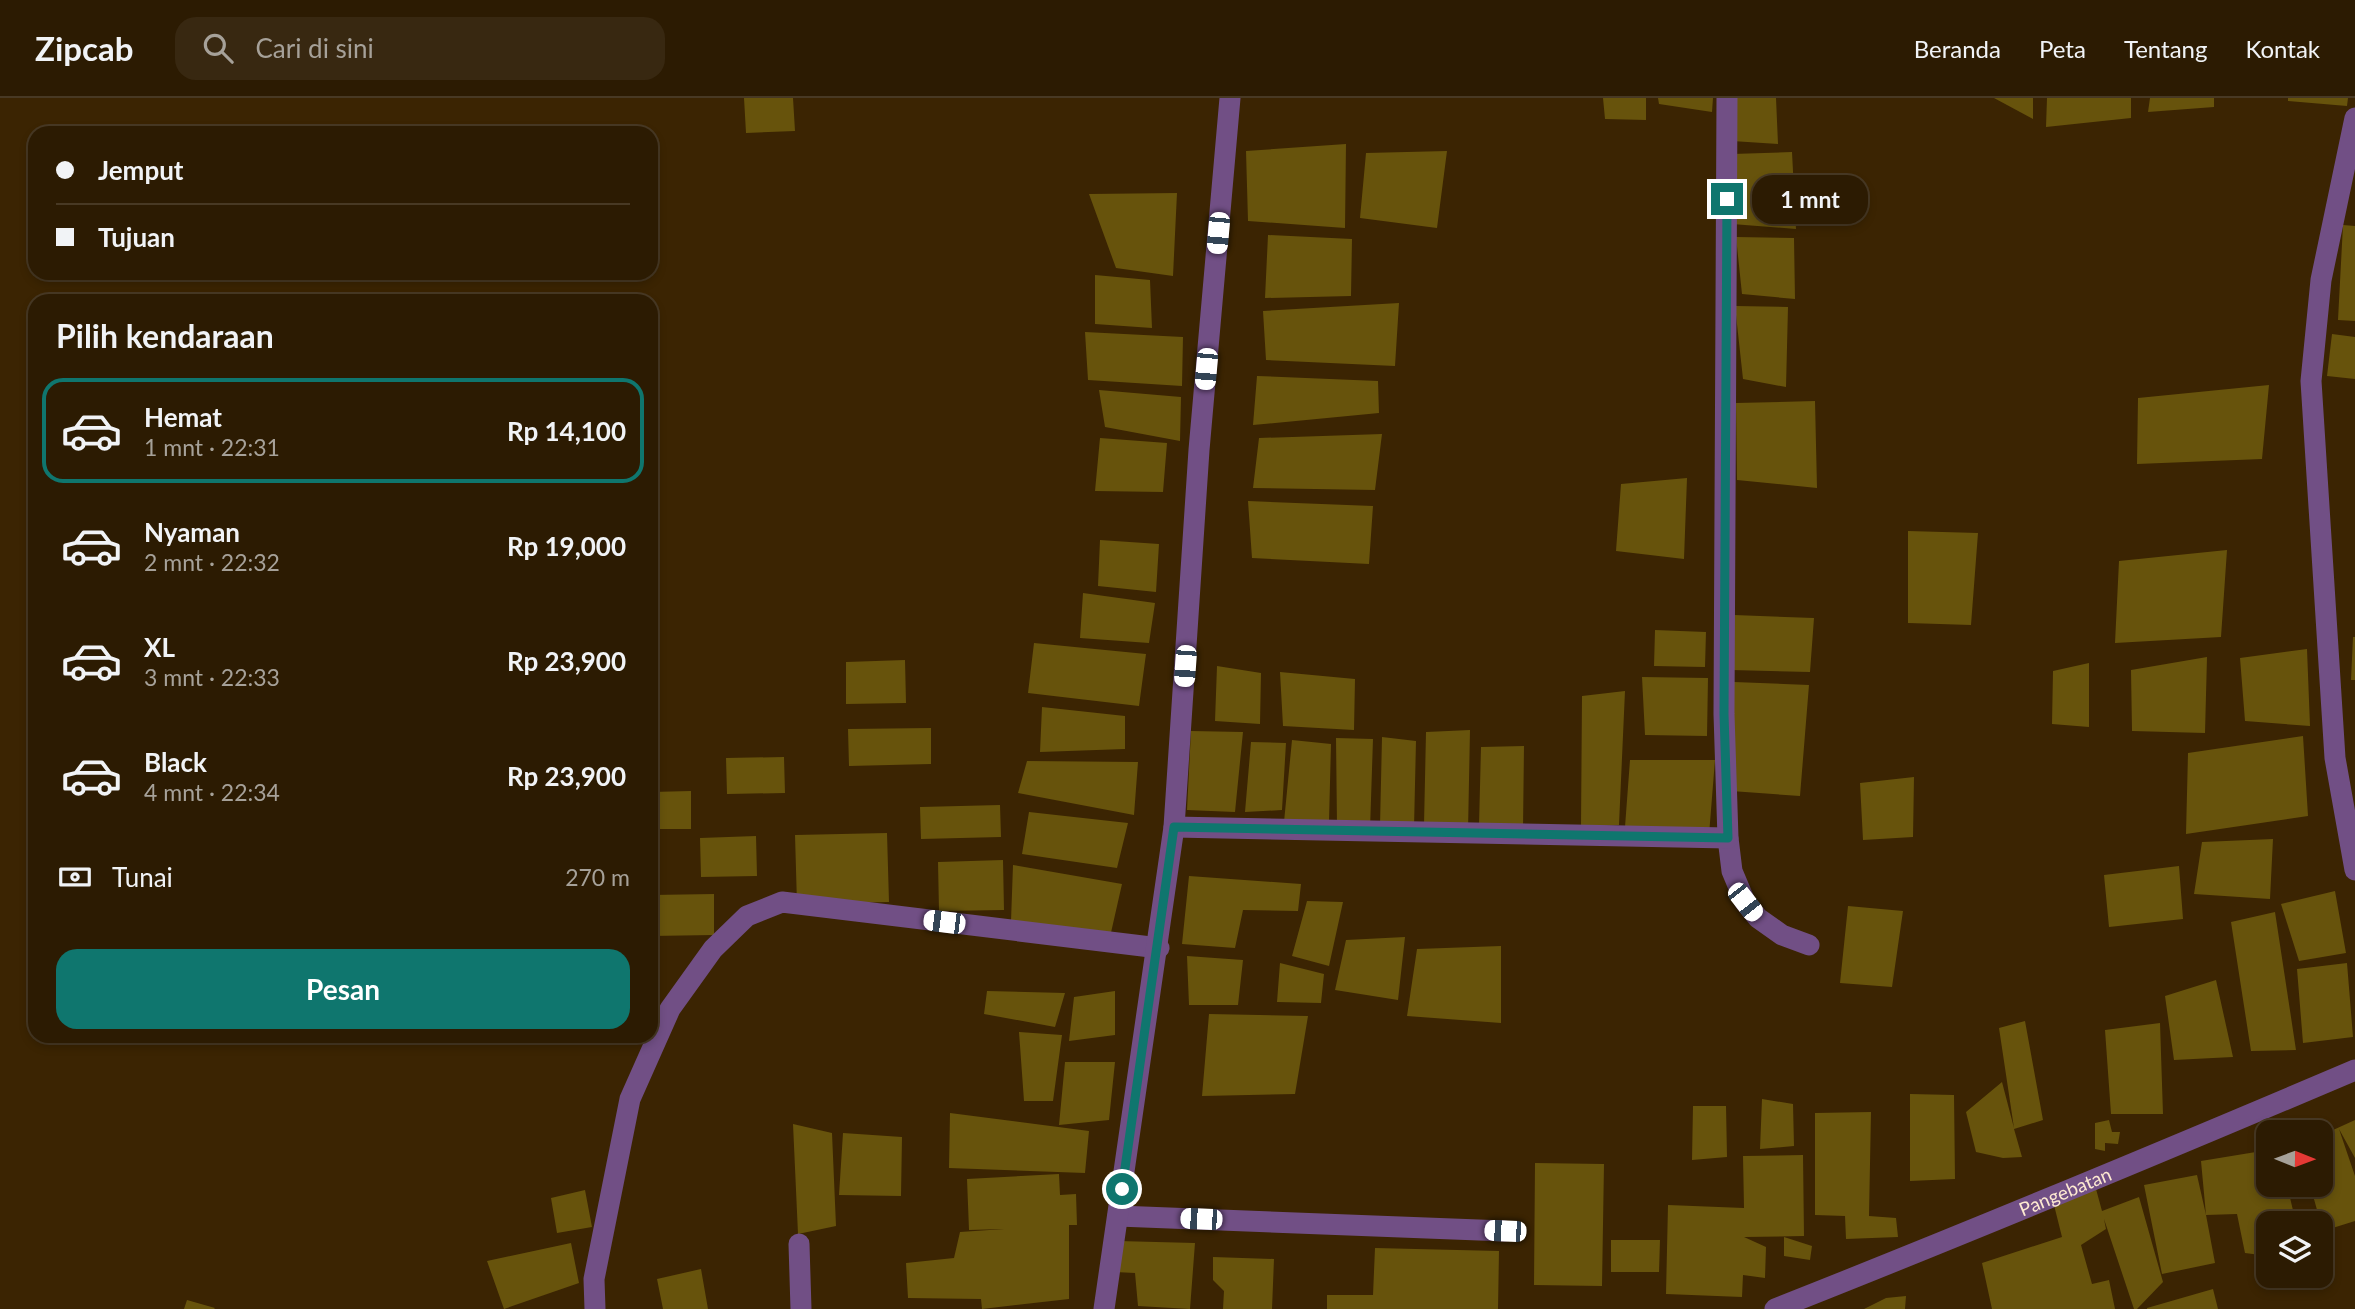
<!DOCTYPE html>
<html lang="id">
<head>
<meta charset="utf-8">
<style>
  body { margin:0; font-family:Lato,sans-serif; background:#382811; color:#f1f3f6; height:100vh; display:flex; flex-direction:column; font-size:26px; white-space:nowrap }
  * { box-sizing:border-box; margin:0 }
  p { font-size:23px; color:#a6a199 }
  .icon { flex:none; width:38px; height:38px; fill:none; stroke:currentColor; stroke-width:2; stroke-linecap:round; stroke-linejoin:round }
  .map { position:relative; flex:1; overflow:hidden }
  .details { position:absolute; left:28px; top:196px; width:630px; height:749px; display:flex; flex-direction:column; background:#2c1b02; border-radius:21px; box-shadow:0 4px 10px #0003,0 0 0 2px #483924 }
  .details>* { flex:none }
  .top-card { position:absolute; left:28px; top:28px; width:630px; height:154px; border-radius:21px; box-shadow:0 4px 10px #0003,0 0 0 2px #483924; display:grid; align-content:center; height:154px; padding:0 28px; background:#2c1b02 }
  .needle { width:46px; rotate:91deg }
  .fabs { position:absolute; left:2256px; top:1022px; display:grid; gap:14px }
  .fabs a { display:grid; place-items:center; width:77px; height:77px; border-radius:14px; background:#2c1b02; box-shadow:0 4px 10px #0003,0 0 0 2px #483924; font-size:35px }
  .end { position:absolute; width:32px; height:32px; margin:-16px; border:9px solid #0f766e; background:#fff; box-shadow:0 0 0 4px #fff }
  .from { border-radius:50% }
  .bubble { position:absolute; height:49px; border-radius:21px; background:#2c1b02; box-shadow:0 4px 10px #0003,0 0 0 2px #483924; font-size:23px; font-weight:700; line-height:49px; text-align:center }
  .car { position:absolute; width:21px; height:42px; margin:-21px -10px; border-radius:9px; box-shadow:0 0 5px 2px #0007; background:linear-gradient(#fff 24%,#345 0 40%,#fff 0 76%,#345 0 86%,#fff 0) }
  .top-card b { display:flex; align-items:center; gap:24px; height:66px; font-size:26px }
  .top-card b+b { border-top:2px solid #483924 }
  .top-card i { width:18px; height:18px; background:#f1f3f6 }
  ul { padding:0; list-style:none }
  li { display:flex; align-items:center; gap:21px; height:105px; margin:0 14px 10px; padding:0 14px; border:4px solid transparent; border-radius:21px }
  li div { flex:1 }
  li b { display:block; font-size:26px }
  li em { font-style:normal; font-weight:700 }
  li.selected { border-color:#0f766e }
  li>.icon { width:63px; height:63px; stroke-width:1.5 }
  h2 { padding:0 28px; font-size:32px; line-height:84px }
  .pay { display:flex; align-items:center; gap:18px; height:77px; padding:0 28px; font-size:26px }
  .pay p { margin-inline-start:auto }
  .cta { display:flex; gap:14px; margin-top:auto; padding:14px 28px }
  .cta a { flex:1; height:80px; border-radius:21px; background:#0f766e; color:#fff; font-size:28px; font-weight:700; line-height:80px; text-align:center }
  header { display:flex; align-items:center; gap:42px; box-sizing:border-box; height:98px; padding:0 35px; background:#2c1b02; border-bottom:2px solid #483924 }
  header strong { font-size:33px }
  nav { display:flex; gap:38px; margin-inline-start:auto; font-size:24px }
  .search { width:490px; height:63px; background:#382811; display:flex; align-items:center; gap:18px; box-sizing:border-box; padding:0 24px; border-radius:21px; color:#a6a199; font-size:26px }
  .map>svg:first-child { display:block }
  .building { fill:#67530c }
  .lines { fill:none; stroke-linecap:round; stroke-linejoin:round }
  .minor { stroke:#714f85; stroke-width:21 }
  .route { stroke:#0f766e; stroke-width:9 }
  .labels { text-anchor:middle; stroke-width:6; stroke-linejoin:round; paint-order:stroke }
  .street-label { font-size:19px; fill:#fde9d1; stroke:#3b2402 }
</style>
</head>
<body>
<header>
<strong>Zipcab</strong>
<div class="search"><svg class="icon" aria-label="search" viewBox="0 0 24 24"><circle cx="10" cy="10" r="6"/><path d="M15 15l6 6"/></svg>Cari di sini</div>
<nav><a>Beranda</a><a>Peta</a><a>Tentang</a><a>Kontak</a></nav>
</header>
<div class="map">
<svg width="2355" height="1211" viewBox="0 0 2355 1211">
  <rect width="100%" height="100%" fill="#3b2402"/>
  <path class="building" d="M744 0H793L795 33 746 35Z
    M1603 0H1646V22L1605 21Z
    M1658 0H1713L1712 14 1659 6Z
    M1733 0H1776L1778 46 1732 43Z
    M1994 0H2033V21Z
    M2047 0H2131V20L2046 29Z
    M2150 0H2214V9L2148 14Z
    M2288 0H2348L2347 8 2288 3Z
    M1346 46 1345 130 1248 123 1246 53Z
    M1447 53 1437 130 1360 120 1366 55Z
    M1792 54 1796 131 1732 126V56Z
    M1177 95 1173 178 1116 170 1089 96Z
    M2343 127 2355 128V223L2338 222Z
    M1268 137 1352 141 1351 198 1265 200Z
    M1736 139 1794 140 1795 201 1742 196Z
    M1095 177 1150 182 1152 230 1095 226Z
    M1399 205 1395 268 1266 262 1263 213Z
    M1735 208 1788 209 1786 289 1743 281Z
    M1085 234 1183 239 1182 288 1088 282Z
    M2332 236 2355 239V281L2327 278Z
    M1257 278 1378 283 1379 315 1253 327Z
    M2269 287 2262 361 2137 366 2138 300Z
    M1099 292 1181 299 1180 343 1105 329Z
    M1815 303 1817 390 1737 382 1736 305Z
    M1382 336 1375 392 1253 390 1259 340Z
    M1100 340 1167 345 1163 394 1095 393Z
    M1687 380 1684 461 1616 453 1621 386Z
    M1248 403 1373 408 1369 466 1252 460Z
    M1908 433 1978 435 1971 527 1908 525Z
    M1100 442 1159 446 1156 494 1098 488Z
    M2227 452 2221 539 2115 545 2119 463Z
    M1083 495 1155 505 1149 545 1080 540Z
    M1734 517 1814 520 1810 574 1731 572Z
    M1655 532 1706 534 1705 569 1654 568Z
    M2353 539H2355V582H2351Z
    M1034 545 1146 556 1139 608 1028 595Z
    M2307 551 2310 628 2245 623 2240 560Z
    M2207 559 2205 635 2132 633 2131 572Z
    M905 562 906 605 846 606V564Z
    M2089 565V629L2052 626 2053 573Z
    M1217 568 1261 575 1260 626 1215 623Z
    M1280 574 1355 581 1354 632 1283 628Z
    M1642 579 1708 580 1707 638 1645 637Z
    M1734 584 1809 587 1800 698 1731 693Z
    M1625 593 1619 727 1581 729 1582 598Z
    M1042 609 1125 618V651L1040 654Z
    M931 630V666L849 668 848 631Z
    M1470 632 1468 734 1424 727 1426 634Z
    M1191 633 1243 634 1235 714 1187 712Z
    M2303 638 2308 718 2186 736 2188 655Z
    M1382 639 1416 643 1414 730 1380 728Z
    M1336 640 1373 641 1370 732 1337 727Z
    M1292 642 1331 646 1329 724H1284Z
    M1251 644 1286 645 1282 712 1245 714Z
    M1524 648 1523 731 1479 728 1481 649Z
    M784 659 785 695 727 696 726 660Z
    M1630 662H1715L1709 737 1625 729Z
    M1027 663 1138 664 1134 717 1018 695Z
    M1914 679 1913 739 1863 742 1860 685Z
    M691 693V731H651V694Z
    M1000 707 1001 739 921 741 920 709Z
    M1029 714 1128 725 1117 770 1022 756Z
    M887 735 889 804 797 806 795 737Z
    M756 738 757 778 701 779 700 740Z
    M2273 741 2270 801 2194 796 2202 744Z
    M1003 762 1004 812 939 813 938 764Z
    M1013 767 1122 786 1110 839 1011 823Z
    M2179 768 2183 821 2109 829 2104 777Z
    M1189 778 1301 786 1298 813 1243 812 1235 850 1182 846Z
    M2335 793 2346 855 2299 863 2281 806Z
    M714 796V837L651 838V797Z
    M1307 803 1343 804 1329 868 1292 858Z
    M1848 808 1903 813 1892 889 1840 885Z
    M2275 814 2296 952 2251 953 2231 824Z
    M1405 839 1398 902 1335 892 1346 842Z
    M1501 848V925L1407 918 1417 851Z
    M1187 858 1243 862 1238 907H1189Z
    M1280 865 1324 876 1321 905 1277 904Z
    M2347 865 2353 939 2303 945 2297 871Z
    M2216 882 2233 959 2174 962 2165 898Z
    M987 893 1065 895 1055 929 984 916Z
    M1115 893V937L1069 943 1074 899Z
    M1209 916 1308 918 1295 996 1202 998Z
    M2025 923 2043 1022 2014 1031 2022 1059 2003 1060 1976 1054 1966 1014 2002 984 2014 1030 1999 930Z
    M2160 925 2163 1016H2111L2105 932Z
    M1019 934 1062 937 1053 1003H1024Z
    M1065 964H1115L1109 1022 1059 1027Z
    M1910 996 1954 997 1955 1081 1910 1083Z
    M1762 1001 1793 1006 1794 1048 1760 1051Z
    M1693 1008H1726L1727 1059 1692 1062Z
    M1871 1014 1869 1118 1896 1120 1898 1139 1846 1141 1845 1118 1815 1117V1015Z
    M950 1015 1089 1033 1085 1075 949 1070Z
    M2109 1022 2112 1034H2120L2118 1046 2105 1045V1053L2095 1051V1025Z
    M2355 1022V1060L2339 1031 2355 1078V1123L2323 1133 2310 1087H2320V1038Z
    M793 1026 832 1035 836 1128 798 1136Z
    M843 1035 902 1039 901 1098 839 1097Z
    M2268 1052V1087H2287L2296 1125H2268V1158L2245 1155 2237 1116 2206 1117 2215 1165 2162 1176 2144 1087 2197 1077 2206 1117 2201 1063Z
    M1803 1057 1804 1138 1744 1139 1766 1149 1765 1180 1743 1177 1742 1199 1666 1196 1668 1107 1744 1110 1743 1058Z
    M1535 1065 1604 1066 1602 1188 1534 1187Z
    M1059 1076 1060 1097 1076 1096 1077 1127H1069V1201L982 1211 981 1201 908 1200 906 1165 954 1160 960 1134 1004 1131 969 1132 967 1081Z
    M2096 1091 2102 1113 2139 1099 2163 1184 2137 1211H2134L2104 1121 2106 1131 2081 1147 2092 1186 2109 1182 2115 1211H1992L1982 1165 2062 1139 2053 1103Z
    M585 1092 592 1129 557 1135 551 1100Z
    M1784 1139 1812 1148 1810 1162 1784 1158Z
    M1611 1142H1660L1659 1174H1611Z
    M1118 1143 1195 1145 1190 1211 1138 1208 1135 1175 1115 1174Z
    M571 1145 579 1185 504 1211 487 1163Z
    M1375 1150 1499 1153 1498 1211H1327V1197H1373Z
    M1213 1159 1274 1161 1272 1211H1223L1224 1193 1213 1182Z
    M701 1171 708 1211H663L657 1181Z
    M2213 1191 2218 1211H2147V1210Z
    M1906 1198 1905 1211H1864L1886 1200Z
    M187 1202 215 1210 214 1211H184Z"/>
  <g class="lines">
    <g class="minor">
      <path d="M1727 0 1724 616 1728 740 1732 773 1745 804 1758 820 1782 837 1809 847"/>
      <path d="M2355 20 2321 182 2311 283 2335 660 2355 772"/>
      <path d="M1174 729 1728 740"/>
      <path d="M1118 1118 1505 1133"/>
      <path d="M799 1146 801 1211"/>
      <path d="M595 1211 594 1181 630 1001 670 911 713 851 747 818 782 804 1159 850"/>
      <path d="M1104 1211 1174 729 1199 352 1230 0"/>
      <path id="s1" d="M1775 1211C1970 1134 2162 1054 2355 972"/>
    </g>
  </g>
  <g class="lines">
    <path class="route" d="M1122 1091 1174 729 1728 740 1724 616 1727 101"/>
  </g>
  <g class="labels">
    <g class="street-label">
      <text dy="7" stroke="none"><textPath href="#s1" startOffset="313">Pangebatan</textPath></text>
    </g>
  </g>
</svg>
<div class="fabs">
<a><svg class="needle" viewBox="-14 -14 28 28"><path d="M0-13l5 13h-10z" fill="#e53935"/><path d="M0 13l5-13h-10z" fill="#a6a199"/></svg></a>
<a><svg class="icon" aria-label="layers" viewBox="0 0 24 24"><path d="M12 4l9 5-9 5-9-5zM3 14l9 5 9-5"/></svg></a>
</div>
<i class="end from" style="left:1122px;top:1091px"></i>
<i class="end" style="left:1727px;top:101px"></i>
<div class="bubble" style="left:1752px;top:77px;width:116px">1 mnt</div>
<i class="car" style="left:1218px;top:135px;rotate:185deg"></i>
<i class="car" style="left:1206px;top:271px;rotate:185deg"></i>
<i class="car" style="left:1185px;top:568px;rotate:184deg"></i>
<i class="car" style="left:1745px;top:804px;rotate:142deg"></i>
<i class="car" style="left:944px;top:824px;rotate:277deg"></i>
<i class="car" style="left:1201px;top:1121px;rotate:272deg"></i>
<i class="car" style="left:1505px;top:1133px;rotate:272deg"></i>
<div class="top-card">
<b><i class="from"></i>Jemput</b>
<b><i></i>Tujuan</b>
</div>
<section class="details">
<h2>Pilih kendaraan</h2>
<ul>
<li class="selected"><svg class="icon" aria-label="car" viewBox="0 0 24 24"><path d="M5 17H2v-5l4-1 3-4h7l3 4 3 1v5h-3M9 17h6M6 11h13"/><circle cx="7" cy="17" r="2"/><circle cx="17" cy="17" r="2"/></svg><div><b>Hemat</b><p>1 mnt · 22:31</p></div><em>Rp 14,100</em></li>
<li><svg class="icon" aria-label="car" viewBox="0 0 24 24"><path d="M5 17H2v-5l4-1 3-4h7l3 4 3 1v5h-3M9 17h6M6 11h13"/><circle cx="7" cy="17" r="2"/><circle cx="17" cy="17" r="2"/></svg><div><b>Nyaman</b><p>2 mnt · 22:32</p></div><em>Rp 19,000</em></li>
<li><svg class="icon" aria-label="car" viewBox="0 0 24 24"><path d="M5 17H2v-5l4-1 3-4h7l3 4 3 1v5h-3M9 17h6M6 11h13"/><circle cx="7" cy="17" r="2"/><circle cx="17" cy="17" r="2"/></svg><div><b>XL</b><p>3 mnt · 22:33</p></div><em>Rp 23,900</em></li>
<li><svg class="icon" aria-label="car" viewBox="0 0 24 24"><path d="M5 17H2v-5l4-1 3-4h7l3 4 3 1v5h-3M9 17h6M6 11h13"/><circle cx="7" cy="17" r="2"/><circle cx="17" cy="17" r="2"/></svg><div><b>Black</b><p>4 mnt · 22:34</p></div><em>Rp 23,900</em></li>
</ul>
<div class="pay"><svg class="icon" aria-label="cash" viewBox="0 0 24 24"><path d="M3 7h18v10H3z"/><circle cx="12" cy="12" r="2"/></svg>Tunai<p>270 m</p></div>
<div class="cta"><a>Pesan</a></div>
</section>
</div>
</body>
</html>
